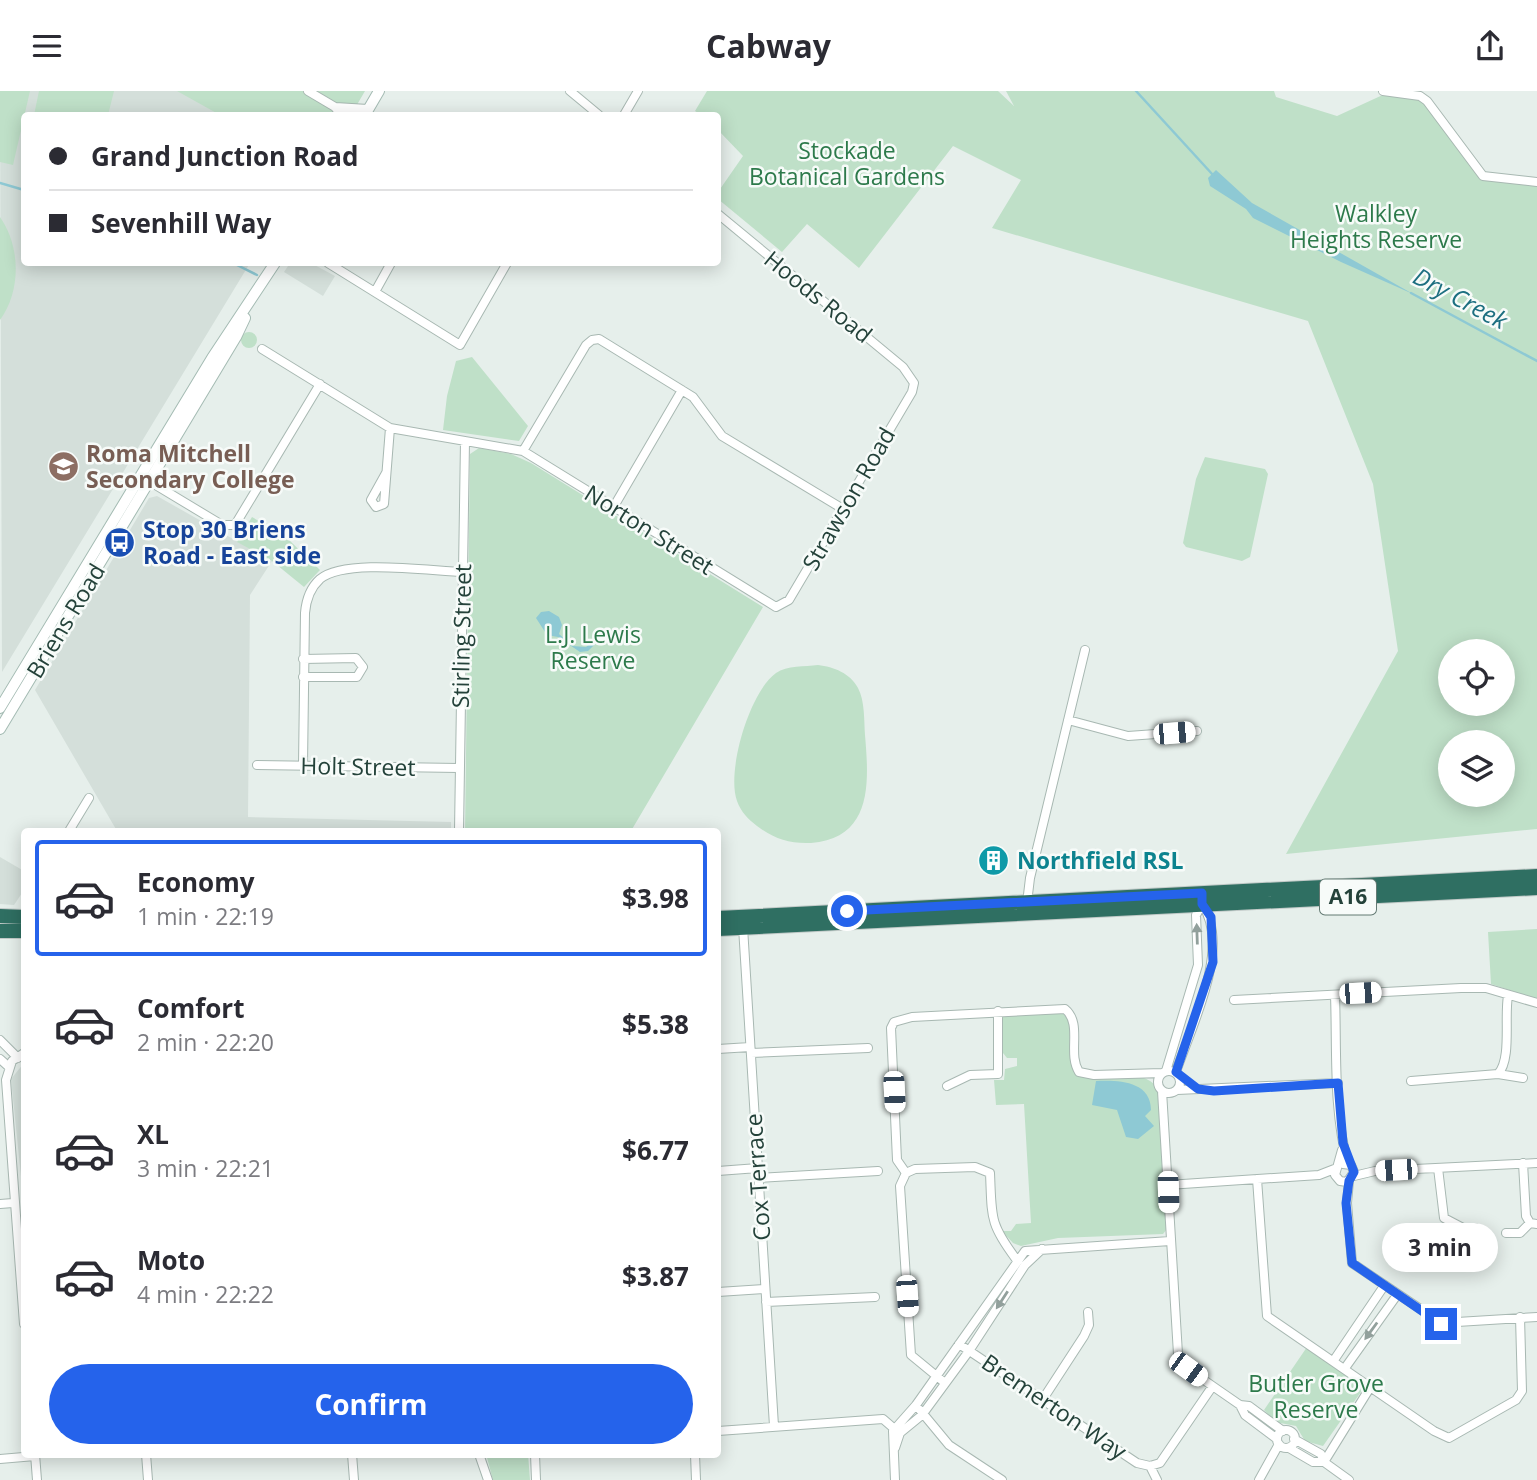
<!DOCTYPE html>
<html lang="en">
<head>
<meta charset="utf-8">
<style>
  body { margin:0; font-family:"Open Sans",sans-serif; background:#f2f2f3; color:#2b2b33; height:100vh; display:flex; flex-direction:column; font-size:26px; white-space:nowrap }
  * { box-sizing:border-box; margin:0 }
  p { font-size:23px; color:#7c7c81 }
  .icon { flex:none; width:38px; height:38px; fill:none; stroke:currentColor; stroke-width:2; stroke-linecap:round; stroke-linejoin:round }
  .map { position:relative; flex:1; overflow:hidden }
  .side { position:absolute; left:21px; top:737px; width:700px; height:630px; display:flex; flex-direction:column; background:#fff; border-radius:7px; box-shadow:0 4px 18px #0003 }
  .side>* { flex:none }
  .guide { position:absolute; left:21px; top:21px; width:700px; height:154px; border-radius:7px; box-shadow:0 4px 18px #0003; display:grid; align-content:center; height:154px; padding:0 28px; background:#fff }
  .buttons { position:absolute; left:1438px; top:548px; display:grid; gap:14px }
  .buttons a { display:grid; place-items:center; width:77px; height:77px; border-radius:50%; background:#fff; box-shadow:0 4px 18px #0003; font-size:35px }
  .end { position:absolute; width:32px; height:32px; margin:-16px; border:9px solid #2563eb; background:#fff; box-shadow:0 0 0 4px #fff }
  .from { border-radius:50% }
  .bubble { position:absolute; height:49px; border-radius:24px; background:#fff; box-shadow:0 4px 18px #0003; font-size:23px; font-weight:700; line-height:49px; text-align:center }
  .car { position:absolute; width:21px; height:42px; margin:-21px -10px; border-radius:9px; box-shadow:0 0 5px 2px #0007; background:linear-gradient(#fff 24%,#345 0 40%,#fff 0 76%,#345 0 86%,#fff 0) }
  .guide b { display:flex; align-items:center; gap:24px; height:66px; font-size:26px }
  .guide b+b { border-top:2px solid #e1e1e2 }
  .guide i { width:18px; height:18px; background:#2b2b33 }
  ul { padding:12px 0 0; list-style:none }
  li { display:flex; align-items:center; gap:21px; height:116px; margin:0 14px 10px; padding:0 14px; border:4px solid transparent; border-radius:7px }
  li div { flex:1 }
  li b { display:block; font-size:26px }
  li em { font-style:normal; font-weight:700 }
  li.active { border-color:#2563eb }
  li>.icon { width:63px; height:63px; stroke-width:1.5 }
  .primary-button { display:flex; gap:14px; margin-top:auto; padding:14px 28px }
  .primary-button a { flex:1; height:80px; border-radius:42px; background:#2563eb; color:#fff; font-size:28px; font-weight:700; line-height:80px; text-align:center }
  header { display:flex; justify-content:space-between; align-items:center; height:91px; padding:0 28px; background:#fff; font-size:32px; font-weight:700 }
  .map>svg:first-child { display:block }
  .built { fill:#d4dfda }
  .green { fill:#bfe0c8; fill-rule:evenodd }
  .water { fill:#8ec9d4 }
  .lines { fill:none; stroke-linecap:round; stroke-linejoin:round }
  .stream { stroke:#8ec9d4; stroke-width:2.5 }
  .street-casing { stroke:#a8b8b2; stroke-width:10 }
  .secondary-casing { stroke:#a4bbb3; stroke-width:12 }
  .highway-casing { stroke:#c2cac8; stroke-width:16 }
  .street { stroke:#fff; stroke-width:8 }
  .secondary { stroke:#fff; stroke-width:10 }
  .highway { stroke:#2f6f62; stroke-width:14 }
  .oneway { fill:#92a09c }
  .route { stroke:#2563eb; stroke-width:9 }
  .labels { text-anchor:middle; stroke-width:5; stroke-linejoin:round; paint-order:stroke }
  .shield { fill:#f7fbf9; stroke:#637a73; stroke-width:2 }
  .shield-label { font-size:21px; font-weight:bold; fill:#24423a }
  .park-label { font-size:23px; fill:#2d7a4b; stroke:#f7fbf9 }
  .street-label { font-size:23px; fill:#24423a; stroke:#f7fbf9 }
  .education-label { font-size:23px; font-weight:bold; fill:#785e54; stroke:#f7fbf9; text-anchor:start }
  .transit-label { font-size:23px; font-weight:bold; fill:#164399; stroke:#f7fbf9; text-anchor:start }
  .culture-label { font-size:23px; font-weight:bold; fill:#0d838f; stroke:#f7fbf9; text-anchor:start }
  .water-label { font-size:24px; font-style:italic; fill:#1c6f80; stroke:#f7fbf9 }
</style>
</head>
<body>
<header><svg class="icon" aria-label="menu" viewBox="0 0 24 24"><path d="M4 6h16M4 12h16M4 18h16"/></svg>Cabway<svg class="icon" aria-label="share" viewBox="0 0 24 24"><path d="M12 15V3M7 8l5-5 5 5M5 13v7h14v-7"/></svg></header>
<div class="map">
<svg width="1537" height="1389" viewBox="0 0 1537 1389">
  <rect width="100%" height="100%" fill="#e6efeb"/>
  <path class="built" d="M0 0H193L251 24H24V172H250L2 581Z
    M290 172H311L335 185 323 205 284 181Z
    M157 405 272 470 250 504 248 726 451 731V740H117L35 599 149 407Z
    M0 766 24 780V799L14 814 0 813Z
    M24 972V1115L11 988Z"/>
  <path class="green" d="M0 0H30L13 74 0 71Z
    M39 0H114L108 24H34Z
    M177 0H365L351 24H220Z
    M707 0H998L1014 15 1006 0H1274L1276 6 1337 25 1387 2 1424 7 1483 85 1537 90V738L1286 763 1398 560 1373 393 1308 230 992 137 1021 89 953 55 859 177 807 133 782 161 718 108V101L743 65 718 39V24H701L695 20ZM1451 560H1503V612H1451ZM1451 651H1503V704H1451Z
    M0 126C21 156 21 200 0 229Z
    M241 249a8 8 0 1 1 16 0a8 8 0 1 1-16 0Z
    M472 266 528 335 519 350 443 339 447 305 456 270Z
    M479 357 511 363 531 372 763 516 631 740H465L470 363Z
    M1205 366 1265 378 1268 383 1250 466 1242 470 1186 456 1183 452 1196 388Z
    M252 426 286 446 320 479 304 496 272 470 237 451Z
    M818 574C834 576 850 582 858 597 865 610 864 630 865 644 869 691 873 747 811 752 790 753 774 748 757 735 748 728 741 721 737 710 726 680 750 600 776 582 787 574 805 576 818 574Z
    M1537 838V908L1491 893 1488 841Z
    M1062 921 1069 930 1075 981C1099 983 1149 976 1160 1001L1167 1138 1163 1143 1058 1147 1021 1155 1013 1152 1002 1140H1011L1016 1133 1031 1132 1024 1013 996 1014 994 989H1004L1005 978 1017 975V967H1007L1003 962 1001 928 1003 925Z
    M1307 1256 1361 1292 1363 1298 1323 1355 1305 1350 1296 1335 1275 1331 1264 1319Z
    M486 1363H528L530 1389H493Z"/>
  <path class="water" d="M1216 79 1252 112 1413 203 1341 171 1253 127 1246 118 1210 95 1208 87Z
    M549 520 559 526 562 534 559 543 573 555 586 556 598 546 599 549 588 560 580 561 558 546 547 544 536 527 541 521Z
    M1096 990C1116 989 1151 989 1151 1019L1145 1025 1154 1035 1138 1048 1126 1046 1117 1019 1092 1014Z"/>
  <g class="lines">
    <path class="stream" d="M1136 0 1213 84
      M0 92 24 99
      M233 172 257 184
      M1411 202 1537 270"/>
    <defs>
      <path id="street" d="M308 0 335 16 341 24
        M570 0 599 24
        M1383 0 1420 5 1427 10 1483 85 1537 91
        M335 16 368 18
        M624 24 638 0
        M328 172 460 254 507 172
        M376 199 391 172
        M262 258 390 337 523 360 776 516 789 509 912 301 914 292 903 276 718 123
        M523 360 586 254 592 249 599 248 693 306 722 345 843 418
        M386 382 371 409 376 416 384 413 390 337
        M149 390 222 434H235L320 293
        M613 417 682 299
        M303 586H357L363 576 356 567 303 568
        M1068 629 1128 645 1197 640
        M257 674 459 677
        M303 675 305 522C306 510 310 497 320 488 345 467 430 480 464 481
        M69 740 89 707
        M459 740 465 350
        M1027 812 1030 787 1085 559
        M743 836 774 1335
        M1335 904C1337 959 1333 1020 1348 1073
        M1234 909 1461 897H1486L1537 912
        M0 949 18 967
        M718 958 750 956
        M24 962 12 970 6 989 24 1233
        M751 962 868 957
        M0 968 9 976
        M1158 991a11 11 0 1 1 22 0a11 11 0 1 1-22 0Z
        M1166 980 1198 874 1196 824 1202 813C1232 856 1191 936 1176 981
        M1498 983 1523 987
        M1411 990 1498 983C1512 968 1504 926 1508 905
        M947 995 970 984 998 983V920
        M1177 999 1338 992
        M1162 1000 1178 1263 1188 1278 1240 1314 1249 1315 1283 1340
        M1342 1059 1335 1084 1340 1090 1347 1091 1354 1081 1351 1074 1343 1073
        M1523 1072 1526 1125 1530 1132 1537 1133
        M1438 1077 1444 1127 1465 1138 1476 1137
        M718 1080 758 1077
        M906 1082 915 1078 975 1076 990 1082C992 1126 989 1132 1016 1168
        M1354 1085 1375 1080 1537 1072
        M759 1087 878 1080
        M1257 1088 1267 1225 1434 1340 1449 1347 1516 1309 1522 1300 1520 1226
        M1349 1090 1347 1112 1352 1172 1441 1232 1537 1226
        M1168 1094 1319 1084 1337 1077
        M0 1113 13 1112
        M1506 1142H1520L1530 1132
        M718 1201 765 1198
        M766 1211 875 1206
        M959 1253 1137 1372 1150 1375 1160 1372 1212 1296
        M1334 1269 1384 1195
        M1345 1277 1397 1204
        M945 1292 911 1264 900 1095 906 1082 897 1069 891 937 894 931 912 926 1065 918C1083 933 1067 962 1079 981L1094 984 1162 982
        M1043 1308 1084 1245 1089 1234 1088 1221
        M1240 1314 1245 1324 1277 1348
        M920 1319 949 1354 1002 1389
        M1277 1348a9 9 0 1 1 18 0a9 9 0 1 1-18 0Z
        M718 1340 883 1328 898 1341
        M1294 1348 1321 1363 1324 1371 1349 1389
        M895 1357 900 1342 922 1324 969 1260 1025 1174 1042 1158
        M1289 1357 1313 1371H1324
        M35 1363 37 1389
        M146 1363 148 1389
        M352 1363 354 1389
        M479 1363 488 1389
        M535 1363 536 1389
        M695 1363 696 1389
        M0 1368 35 1365
        M1324 1371 1371 1295
        M1150 1375 1157 1389
        M895 1389 893 1340 916 1314 1025 1160 1170 1150
        M1259 1389 1279 1353"/>
      <path id="secondary" d="M365 24 379 0
        M0 617 212 267 275 172
        M0 638 236 246 245 227"/>
      <path id="highway" d="M0 825 24 826
        M718 827 1537 785
        M718 838 1537 797
        M0 840H24"/>
    </defs>
    <use href="#street" class="street-casing"/>
    <use href="#secondary" class="secondary-casing"/>
    <use href="#highway" class="highway-casing"/>
    <use href="#street" class="street"/>
    <use href="#secondary" class="secondary"/>
    <use href="#highway" class="highway"/>
  </g>
  <defs><path id="oneway-solid" d="M-6-.8H1V-3.2L6.5 0L1 3.2V.8H-6Z" transform="scale(1.75)"/></defs>
  <g class="oneway">
    <use href="#oneway-solid" transform="translate(1197 843) rotate(-92)"/>
    <use href="#oneway-solid" transform="translate(1002 1209) rotate(123)"/>
    <use href="#oneway-solid" transform="translate(1371 1240) rotate(126)"/>
  </g>
  <g class="lines">
    <path class="route" d="M847 820 1202 802V813L1211 826 1213 871 1176 981 1198 998 1214 1000 1338 992 1343 1052 1354 1081 1349 1090 1346 1112 1352 1172 1441 1233"/>
  </g>
  <defs>
    <symbol id="school-disc" viewBox="-11 -11 22 22"><circle r="9.5" fill="#8d6e63" stroke="#f7fbf9"/><path d="M0-5L7-2L0 1L-7-2ZM-4 1L0 2.5L4 1V4Q0 6-4 4Z" fill="#fff"/></symbol>
    <symbol id="bus-disc" viewBox="-11 -11 22 22"><circle r="9.5" fill="#1a4fb4" stroke="#f7fbf9"/><path d="M-5-6H5V4H4V6H2V4H-2V6H-4V4H-5ZM-3.5-4V0h7V-4ZM-3.5 1.2v1.5H-2V1.2ZM2 1.2v1.5H3.5V1.2Z" fill="#fff"/></symbol>
    <symbol id="building-disc" viewBox="-11 -11 22 22"><circle r="9.5" fill="#0f9aa8" stroke="#f7fbf9"/><path d="M-4-6H4V6H1V3H-1V6H-4ZM-2.5-4.3h1.7v1.8h-1.7ZM.8-4.3h1.7v1.8H.8ZM-2.5-1h1.7V.8h-1.7ZM.8-1h1.7V.8H.8Z" fill="#fff"/></symbol>
  </defs>
  <g fill-rule="evenodd">
    <use href="#school-disc" x="46" y="358" width="35" height="35"/>
    <use href="#bus-disc" x="102" y="434" width="35" height="35"/>
    <use href="#building-disc" x="976" y="752" width="35" height="35"/>
  </g>
  <g class="labels">
    <rect class="shield" x="1320" y="788.5" width="56" height="35" rx="5"/>
    <g class="shield-label">
      <text x="1348" y="813">A16</text>
    </g>
    <g class="park-label">
      <text x="847" y="68">Stockade<tspan x="847" dy="26">Botanical Gardens</tspan></text>
      <text x="1376" y="131">Walkley<tspan x="1376" dy="26">Heights Reserve</tspan></text>
      <text x="593" y="552">L.J. Lewis<tspan x="593" dy="26">Reserve</tspan></text>
      <text x="1316" y="1301">Butler Grove<tspan x="1316" dy="26">Reserve</tspan></text>
    </g>
    <g class="street-label">
      <text transform="translate(818 206) rotate(39)" y="8">Hoods Road</text>
      <text transform="translate(849 408) rotate(-60)" y="8">Strawson Road</text>
      <text transform="translate(649 439) rotate(32)" y="8">Norton Street</text>
      <text transform="translate(66 530) rotate(-59)" y="8">Briens Road</text>
      <text transform="translate(462 545) rotate(-89)" y="8">Stirling Street</text>
      <text transform="translate(358 676) rotate(1)" y="8">Holt Street</text>
      <text transform="translate(758 1086) rotate(-94)" y="8">Cox Terrace</text>
      <text transform="translate(1054 1316) rotate(34)" y="8">Bremerton Way</text>
    </g>
    <g class="education-label">
      <text x="86" y="371">Roma Mitchell<tspan x="86" dy="26">Secondary College</tspan></text>
    </g>
    <g class="transit-label">
      <text x="143" y="447">Stop 30 Briens<tspan x="143" dy="26">Road - East side</tspan></text>
    </g>
    <g class="culture-label">
      <text x="1017" y="778">Northfield RSL</text>
    </g>
    <g class="water-label">
      <text transform="translate(1460 208) rotate(28)" y="8">Dry Creek</text>
    </g>
  </g>
</svg>
<div class="buttons">
<a><svg class="icon" aria-label="locate" viewBox="0 0 24 24"><circle cx="12" cy="12" r="6"/><path d="M12 2v4M12 18v4M2 12h4M18 12h4"/></svg></a>
<a><svg class="icon" aria-label="layers" viewBox="0 0 24 24"><path d="M12 4l9 5-9 5-9-5zM3 14l9 5 9-5"/></svg></a>
</div>
<i class="end from" style="left:847px;top:820px"></i>
<i class="end" style="left:1441px;top:1233px"></i>
<div class="bubble" style="left:1382px;top:1132px;width:116px">3 min</div>
<i class="car" style="left:1174px;top:642px;rotate:85deg"></i>
<i class="car" style="left:1360px;top:902px;rotate:87deg"></i>
<i class="car" style="left:894px;top:1001px;rotate:177deg"></i>
<i class="car" style="left:1396px;top:1079px;rotate:267deg"></i>
<i class="car" style="left:1168px;top:1101px;rotate:178deg"></i>
<i class="car" style="left:907px;top:1205px;rotate:176deg"></i>
<i class="car" style="left:1188px;top:1278px;rotate:126deg"></i>
<div class="guide">
<b><i class="from"></i>Grand Junction Road</b>
<b><i></i>Sevenhill Way</b>
</div>
<section class="side">
<ul>
<li class="active"><svg class="icon" aria-label="car" viewBox="0 0 24 24"><path d="M5 17H2v-5l4-1 3-4h7l3 4 3 1v5h-3M9 17h6M6 11h13"/><circle cx="7" cy="17" r="2"/><circle cx="17" cy="17" r="2"/></svg><div><b>Economy</b><p>1 min · 22:19</p></div><em>$3.98</em></li>
<li><svg class="icon" aria-label="car" viewBox="0 0 24 24"><path d="M5 17H2v-5l4-1 3-4h7l3 4 3 1v5h-3M9 17h6M6 11h13"/><circle cx="7" cy="17" r="2"/><circle cx="17" cy="17" r="2"/></svg><div><b>Comfort</b><p>2 min · 22:20</p></div><em>$5.38</em></li>
<li><svg class="icon" aria-label="car" viewBox="0 0 24 24"><path d="M5 17H2v-5l4-1 3-4h7l3 4 3 1v5h-3M9 17h6M6 11h13"/><circle cx="7" cy="17" r="2"/><circle cx="17" cy="17" r="2"/></svg><div><b>XL</b><p>3 min · 22:21</p></div><em>$6.77</em></li>
<li><svg class="icon" aria-label="car" viewBox="0 0 24 24"><path d="M5 17H2v-5l4-1 3-4h7l3 4 3 1v5h-3M9 17h6M6 11h13"/><circle cx="7" cy="17" r="2"/><circle cx="17" cy="17" r="2"/></svg><div><b>Moto</b><p>4 min · 22:22</p></div><em>$3.87</em></li>
</ul>
<div class="primary-button"><a>Confirm</a></div>
</section>
</div>
</body>
</html>
